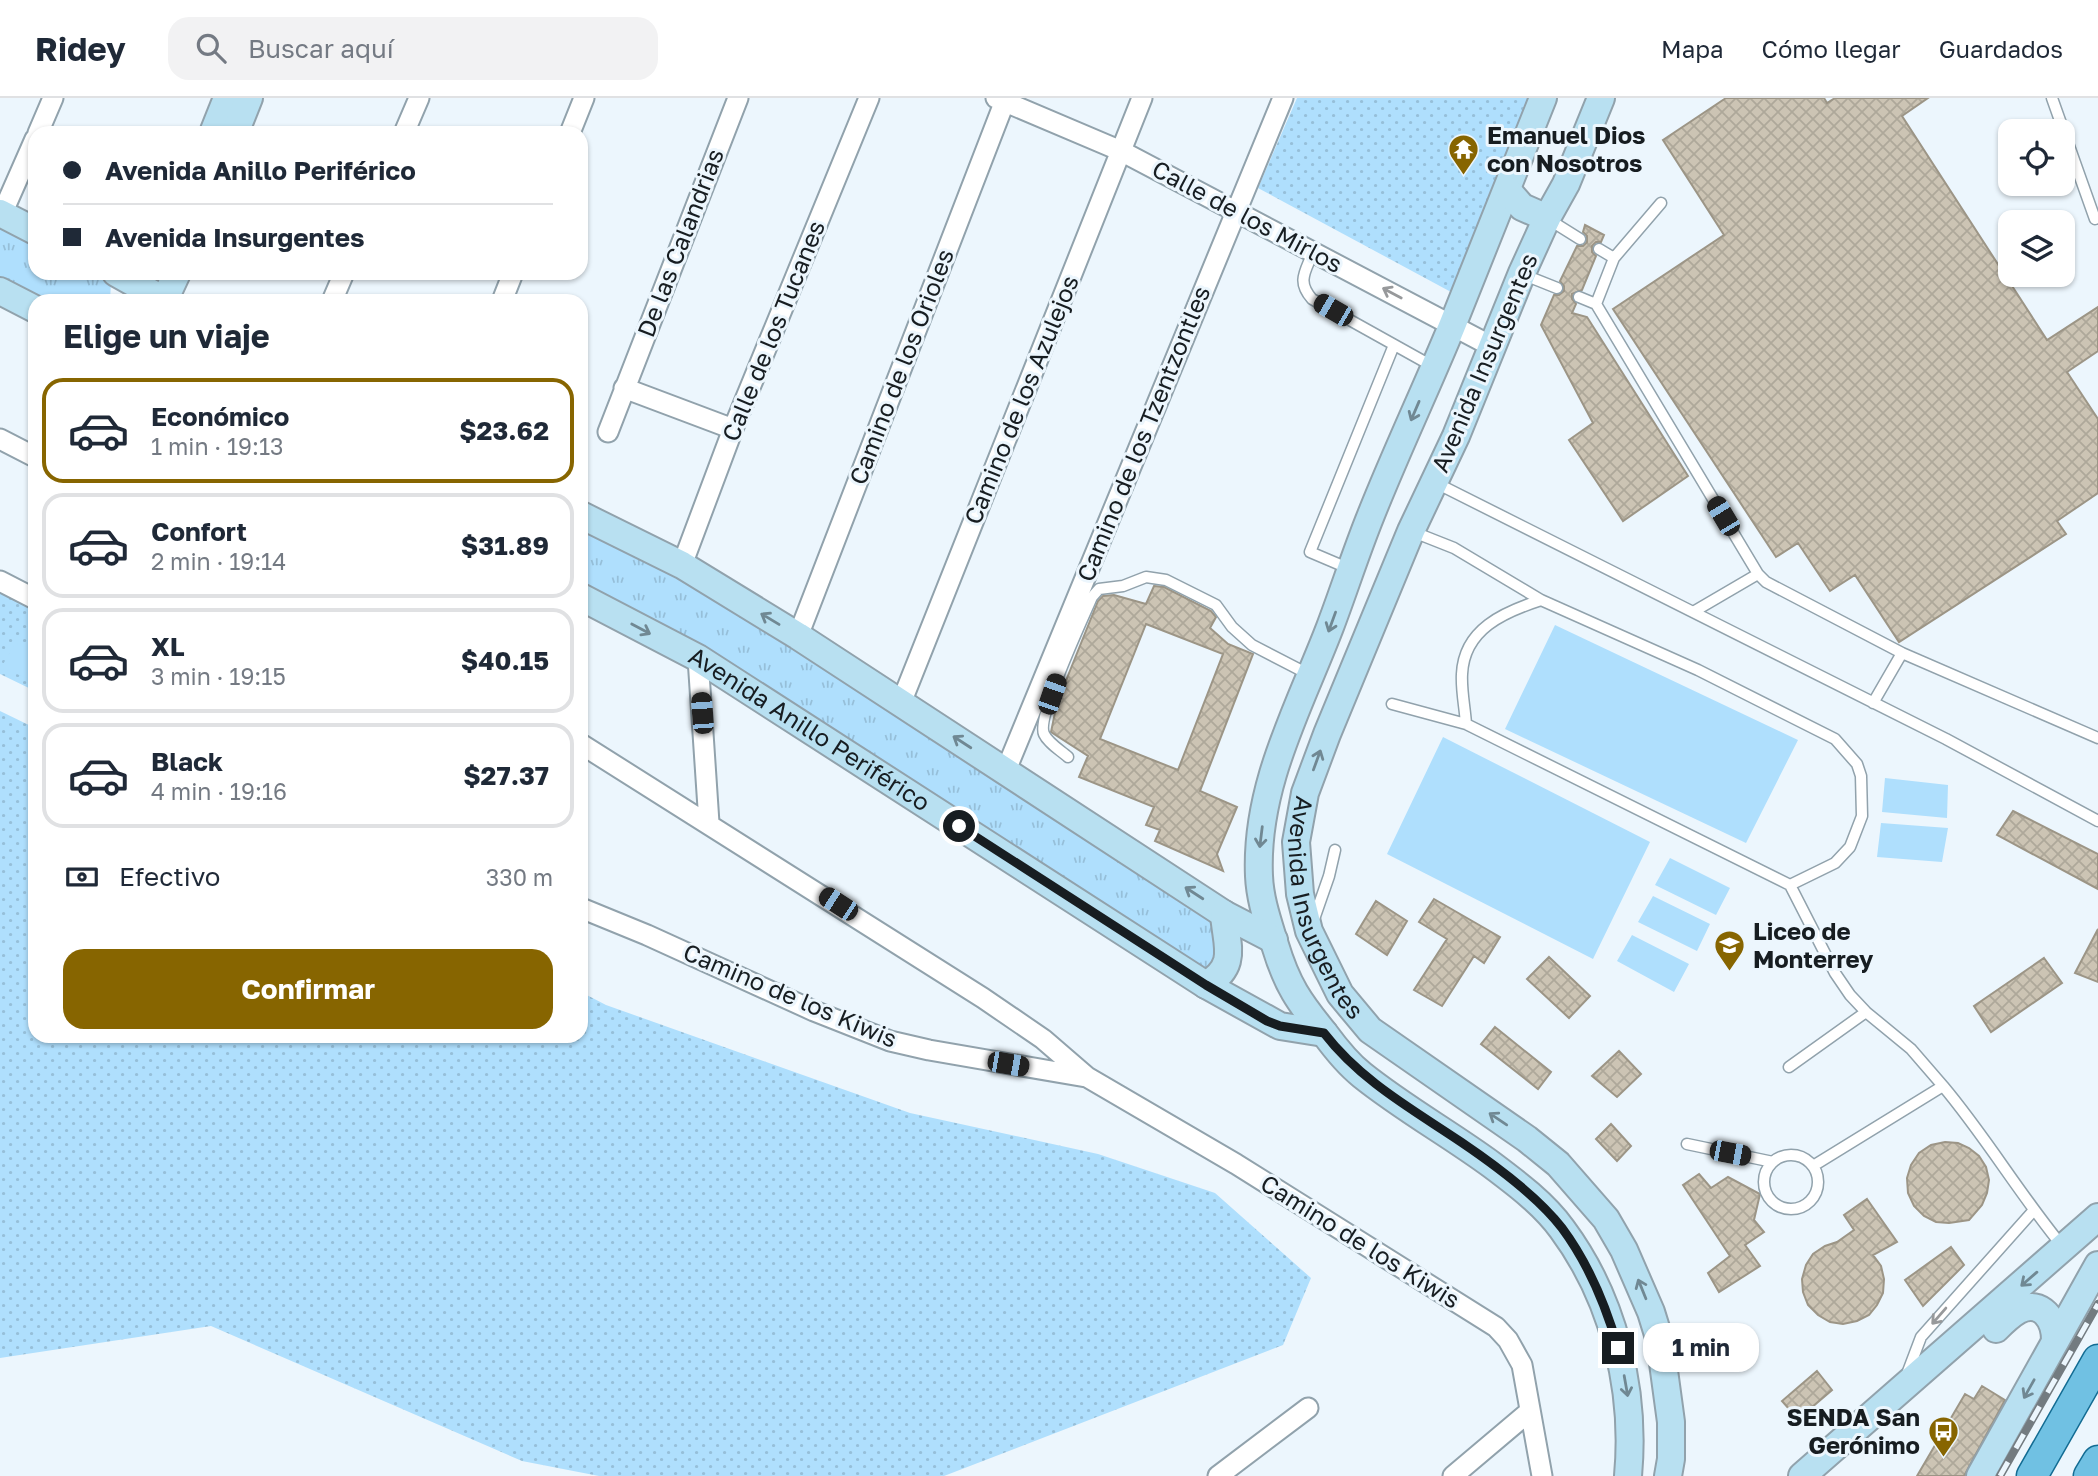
<!DOCTYPE html>
<html lang="es">
<head>
<meta charset="utf-8">
<style>
  body { margin:0; font-family:"Golos Text",sans-serif; background:#f2f2f3; color:#1f2937; height:100vh; display:flex; flex-direction:column; font-size:26px; white-space:nowrap }
  * { box-sizing:border-box; margin:0 }
  p { font-size:23px; color:#747a83 }
  .icon { flex:none; width:38px; height:38px; fill:none; stroke:currentColor; stroke-width:2; stroke-linecap:round; stroke-linejoin:round }
  .map { position:relative; flex:1; overflow:hidden }
  .sheet { position:absolute; left:28px; top:196px; width:560px; height:749px; display:flex; flex-direction:column; background:#fff; border-radius:21px; box-shadow:0 2px 5px #0004 }
  .sheet>* { flex:none }
  .guide { position:absolute; left:28px; top:28px; width:560px; height:154px; border-radius:21px; box-shadow:0 2px 5px #0004; display:grid; align-content:center; height:154px; padding:0 35px; background:#fff }
  .fabs { position:absolute; left:1998px; top:21px; display:grid; gap:14px }
  .fabs a { display:grid; place-items:center; width:77px; height:77px; border-radius:14px; background:#fff; box-shadow:0 2px 5px #0004; font-size:35px }
  .end { position:absolute; width:32px; height:32px; margin:-16px; border:9px solid #171d21; background:#fff; box-shadow:0 0 0 4px #fff }
  .from { border-radius:50% }
  .bubble { position:absolute; height:49px; border-radius:21px; background:#fff; box-shadow:0 2px 5px #0004; font-size:23px; font-weight:700; line-height:49px; text-align:center }
  .car { position:absolute; width:21px; height:42px; margin:-21px -10px; border-radius:9px; box-shadow:0 0 5px 2px #0007; background:linear-gradient(#222 24%,#8ab4d8 0 40%,#222 0 76%,#8ab4d8 0 86%,#222 0) }
  .guide b { display:flex; align-items:center; gap:24px; height:66px; font-size:26px }
  .guide b+b { border-top:2px solid #e0e1e3 }
  .guide i { width:18px; height:18px; background:#1f2937 }
  ul { padding:0; list-style:none }
  li { display:flex; align-items:center; gap:21px; height:105px; margin:0 14px 10px; padding:0 21px; border:4px solid #e0e1e3; border-radius:21px }
  li div { flex:1 }
  li b { display:block; font-size:26px }
  li em { font-style:normal; font-weight:700 }
  li.on { border-color:#876500 }
  li>.icon { width:63px; height:63px; stroke-width:1.5 }
  h2 { padding:0 35px; font-size:32px; line-height:84px }
  .pay { display:flex; align-items:center; gap:18px; height:77px; padding:0 35px; font-size:26px }
  .pay p { margin-inline-start:auto }
  .primary-button { display:flex; gap:14px; margin-top:auto; padding:14px 35px }
  .primary-button a { flex:1; height:80px; border-radius:21px; background:#876500; color:#fff; font-size:28px; font-weight:700; line-height:80px; text-align:center }
  header { display:flex; align-items:center; gap:42px; box-sizing:border-box; height:98px; padding:0 35px; background:#fff; border-bottom:2px solid #e0e1e3 }
  header strong { font-size:33px }
  nav { display:flex; gap:38px; margin-inline-start:auto; font-size:24px }
  .search { width:490px; height:63px; background:#f2f2f3; display:flex; align-items:center; gap:18px; box-sizing:border-box; padding:0 24px; border-radius:21px; color:#747a83; font-size:26px }
  .map>svg:first-child { display:block }
  .grass { fill:url(#grass-tufts) }
  .park { fill:url(#park-dots) }
  .garden { fill:#afdffd }
  .building { fill:url(#building-cross-hatch); stroke:#9c9586; stroke-width:2; fill-rule:evenodd }
  .lines { fill:none; stroke-linecap:round; stroke-linejoin:round }
  .lane-casing { stroke:#91a2ac; stroke-width:13 }
  .street-casing { stroke:#91a2ac; stroke-width:23 }
  .secondary-casing { stroke:#91a2ac; stroke-width:30 }
  .primary-casing { stroke:#136c93; stroke-width:33 }
  .lane { stroke:#fff; stroke-width:10 }
  .street { stroke:#fff; stroke-width:19 }
  .secondary { stroke:#b8e0f1; stroke-width:26 }
  .primary { stroke:#70c1e3; stroke-width:30 }
  .rail-casing { stroke:#737b80; stroke-width:8 }
  .rail { stroke:#ecf6fd; stroke-width:5; stroke-dasharray:16; stroke-linecap:butt }
  .oneway { stroke:#97999b }
  .oneway2 { stroke:#708893 }
  .route { stroke:#171d21; stroke-width:9 }
  .labels { text-anchor:middle; stroke-width:6; stroke-linejoin:round; paint-order:stroke }
  .poi-label { font-size:24px; font-weight:bold; fill:#171d21; stroke:#ecf6fd; text-anchor:start }
  .street-label { font-size:24px; fill:#171d21; stroke:#ecf6fd }
</style>
</head>
<body>
<header>
<strong>Ridey</strong>
<div class="search"><svg class="icon" aria-label="search" viewBox="0 0 24 24"><circle cx="10" cy="10" r="6"/><path d="M15 15l6 6"/></svg>Buscar aquí</div>
<nav><a>Mapa</a><a>Cómo llegar</a><a>Guardados</a></nav>
</header>
<div class="map">
<svg width="2098" height="1378" viewBox="0 0 2098 1378">
  <defs>
    <pattern id="grass-tufts" width="24" height="20" patternUnits="userSpaceOnUse" patternTransform="scale(1.75)"><rect width="24" height="20" fill="#afdffd"/><path d="M3 7l-1-3M5 7V3M7 7l1-3M15 17l-1-3M17 17v-4M19 17l1-3" fill="none" stroke="#96bfd9"/></pattern>
    <pattern id="park-dots" width="8" height="8" patternUnits="userSpaceOnUse" patternTransform="scale(1.75)"><rect width="8" height="8" fill="#afdffd"/><path d="M2 2h.1M6 6h.1" fill="none" stroke="#96bfd9" stroke-width="1.8" stroke-linecap="round"/></pattern>
    <pattern id="building-cross-hatch" width="8" height="8" patternUnits="userSpaceOnUse" patternTransform="scale(1.75)"><rect width="8" height="8" fill="#ccc4b4"/><path d="M0 0l8 8M0 8l8-8" fill="none" stroke="#aea89a"/></pattern>
  </defs>
  <rect width="100%" height="100%" fill="#ecf6fd"/>
  <path class="grass" d="M0 127 35 144V175H101L111 184 110 203H35L0 186Z
    M581 427 721 502 1209 817 1222 844 1213 876 581 490Z"/>
  <path class="park" d="M1297 0H1531L1451 194 1258 90Z
    M0 487 35 507V593L0 576Z
    M0 613 35 630V938H581V894L606 907 910 1015 1098 1056 1215 1095 1311 1180 1283 1247 944 1378H599L522 1363 211 1228 0 1260Z"/>
  <path class="garden" d="M1555 527 1798 642 1746 745 1505 631Z
    M15 545 35 553V583L1 570Z
    M1443 639 1650 744 1593 861 1387 756Z
    M1885 680 1948 687 1947 720 1882 714Z
    M1881 725 1948 730 1942 764 1877 759Z
    M1670 760 1730 790 1716 817 1655 787Z
    M1653 798 1710 826 1697 853 1638 824Z
    M1632 837 1689 866 1674 894 1617 863Z"/>
  <path class="building" d="M1726 0H1824L1827 5 1835 0H1928L1902 18 2047 242 2098 209V253L2067 274 2098 321V395L2057 423 2066 436 1899 544 1855 477 1830 493 1798 445 1776 459 1613 211 1724 137 1663 42Z
    M1585 127 1604 137 1601 144H1596L1592 148V154L1596 158 1582 192 1572 196V201L1576 206 1572 215 1587 219 1688 378 1623 423 1569 342 1593 325 1541 227 1554 197H1559L1564 193V188L1560 183 1577 148H1583L1587 144V138L1583 134Z
    M1154 488 1164 489 1211 513 1216 519 1210 530 1228 546 1253 556 1200 693 1237 709 1217 756 1223 773 1155 743 1160 732 1146 727 1154 709 1079 679 1088 658 1051 634 1057 605 1098 503 1103 498 1114 497 1146 506ZM1146 526 1223 556 1178 672 1100 641Z
    M2013 713 2098 756V791L1997 737Z
    M1434 801 1500 839 1484 865 1474 858 1442 908 1414 892 1447 841 1419 824Z
    M1376 803 1407 823 1387 857 1356 836Z
    M2098 831V884L2075 875Z
    M1549 859 1590 898 1569 920 1527 881Z
    M2044 860 2062 885 1991 934 1974 908Z
    M1495 929 1551 974 1538 991 1481 946Z
    M1619 953 1641 976 1617 999 1592 978Z
    M1611 1026 1631 1048 1617 1063 1596 1041Z
    M1945 1044 1958 1045 1969 1050 1979 1058 1986 1069 1989 1082 1987 1095 1982 1107 1969 1122 1949 1125 1936 1124 1924 1118 1914 1108 1908 1095 1907 1080 1911 1067 1919 1055 1931 1047Z
    M1699 1076 1711 1090 1728 1079 1760 1096 1754 1122 1764 1134 1745 1147 1760 1168 1719 1194 1708 1175 1730 1158 1683 1087Z
    M1867 1101 1897 1144 1873 1157 1881 1168 1884 1181 1883 1195 1877 1207 1869 1217 1857 1223 1843 1226 1830 1224 1818 1217 1808 1207 1803 1194 1802 1181 1806 1167 1813 1156 1825 1148 1837 1144 1854 1132 1844 1117Z
    M1951 1149 1964 1167 1923 1208 1905 1182Z
    M1817 1273 1832 1292 1798 1321 1782 1303Z
    M1982 1288 2005 1302 1964 1378H1917L1965 1296 1974 1301Z"/>
  <g class="lines">
    <defs>
      <path id="lane" d="M2052 0 2095 121
        M1661 105 1614 160 1596 206 1758 476 1766 484 1902 555 1873 605
        M1548 121 1580 141
        M1599 151 1614 160
        M1313 154C1306 173 1296 183 1312 201L1434 269
        M1522 176 1557 190
        M1579 199 1596 206
        M1436 385 1946 641 2098 723
        M1411 433 1454 450 1541 502 1698 572 1835 641 1857 666 1861 678 1862 718 1850 749 1835 765 1790 787
        M1350 471 1310 454 1394 247
        M1693 514 1758 476
        M1902 555 2098 640
        M1392 606 1466 626 1790 787 1835 875 1850 897 1866 914 1911 951 1943 988
        M1466 626C1465 610 1461 592 1462 576 1464 531 1504 514 1541 502
        M1068 659C1060 652 1048 645 1044 636 1036 620 1083 520 1092 499L1099 491 1123 488 1146 479 1166 482 1216 507 1232 529 1252 547 1310 577
        M1314 821 1329 778 1335 752
        M1789 969 1866 914
        M1687 1046 1773 1064
        M1764 1084a27 27 0 1 1 54 0a27 27 0 1 1-54 0Z
        M1813 1068 1943 988C1986 1039 2020 1097 2063 1149
        M1907 1276 1921 1239 2034 1112"/>
      <path id="street" d="M996 0 1121 53 1493 249
        M38 35 53 0
        M404 35 419 0
        M570 35 584 0
        M2 116 35 41
        M332 203 344 175
        M502 203 513 175
        M624 290 733 331
        M608 334 738 0
        M0 341 35 359
        M682 467 733 331 869 0
        M0 483 35 501
        M798 538 1006 0
        M698 560 709 725
        M901 605 1142 0
        M581 646 983 900 1043 941 1087 979 1236 1066 1496 1229 1508 1242 1522 1267 1542 1378
        M1006 672 1283 0
        M581 810 647 837 814 913 890 943 929 952 1086 979
        M1218 1378 1308 1310
        M1453 1378 1530 1313"/>
      <g id="secondary">
        <path d="M1543 0C1513 76 1483 152 1452 228 1426 291 1396 354 1371 417 1356 454 1344 492 1330 529 1299 610 1255 688 1259 778 1260 802 1268 824 1275 847 1287 887 1299 904 1325 936 1336 951 1347 965 1362 977 1403 1010 1450 1036 1492 1067 1516 1085 1544 1106 1562 1131 1614 1201 1636 1292 1628 1378"/>
        <path id="s1" d="M1601 0 1566 86 1547 120 1522 175 1456 338 1411 433 1327 636 1305 695 1296 744 1300 796 1309 833 1340 896 1370 932 1527 1041 1558 1066 1606 1121 1624 1152 1651 1214 1660 1243 1671 1324V1361L1668 1378"/>
        <path d="M213 35 227 0"/>
        <path d="M235 35 249 0"/>
        <path d="M1508 93 1522 109 1547 120"/>
        <path d="M0 115 35 133"/>
        <path d="M116 175 166 203"/>
        <path d="M0 193 35 211"/>
        <path d="M164 203 177 175"/>
        <path d="M581 417 682 467 798 538 1224 816 1274 842"/>
        <path id="s2" d="M581 499 698 560 1206 887 1280 928 1324 935"/>
        <path d="M1206 887C1239 867 1226 847 1224 816"/>
        <path d="M1996 1231C2003 1224 2010 1217 2019 1212 2042 1201 2055 1222 2055 1242"/>
        <path d="M1802 1378 2098 1119"/>
        <path d="M1980 1378 2098 1167"/>
      </g>
      <path id="primary" d="M2032 1378 2098 1262
        M2089 1378 2098 1363"/>
    </defs>
    <use href="#lane" class="lane-casing"/>
    <use href="#street" class="street-casing"/>
    <use href="#secondary" class="secondary-casing"/>
    <use href="#primary" class="primary-casing"/>
    <use href="#lane" class="lane"/>
    <use href="#street" class="street"/>
    <use href="#secondary" class="secondary"/>
    <use href="#primary" class="primary"/>
    <defs>
      <path id="rail" d="M2000 1378 2098 1206"/>
    </defs>
    <use href="#rail" class="rail-casing"/>
    <use href="#rail" class="rail"/>
  </g>
  <defs><path id="oneway-shaft" d="M-6 0H5M1.5-3L5.5 0L1.5 3" fill="none" stroke-width="1.6" stroke-linecap="round" stroke-linejoin="round" transform="scale(1.75)"/></defs>
  <g class="oneway">
    <use href="#oneway-shaft" transform="translate(1392 195) rotate(-152)"/>
    <use href="#oneway-shaft" transform="translate(1939 1218) rotate(131)"/>
  </g>
  <g class="oneway2">
    <use href="#oneway-shaft" transform="translate(1415 313) rotate(113)"/>
    <use href="#oneway-shaft" transform="translate(770 521) rotate(-149)"/>
    <use href="#oneway-shaft" transform="translate(1332 524) rotate(110)"/>
    <use href="#oneway-shaft" transform="translate(641 531) rotate(28)"/>
    <use href="#oneway-shaft" transform="translate(962 644) rotate(-147)"/>
    <use href="#oneway-shaft" transform="translate(1317 662) rotate(-70)"/>
    <use href="#oneway-shaft" transform="translate(1261 739) rotate(97)"/>
    <use href="#oneway-shaft" transform="translate(1194 795) rotate(-147)"/>
    <use href="#oneway-shaft" transform="translate(1498 1021) rotate(-146)"/>
    <use href="#oneway-shaft" transform="translate(2029 1181) rotate(139)"/>
    <use href="#oneway-shaft" transform="translate(1642 1191) rotate(-112)"/>
    <use href="#oneway-shaft" transform="translate(1626 1288) rotate(80)"/>
    <use href="#oneway-shaft" transform="translate(2029 1291) rotate(119)"/>
  </g>
  <g class="lines">
    <path class="route" d="M959 728 1206 887 1267 923 1280 928 1324 935C1361 983 1412 1011 1461 1044 1492 1065 1539 1100 1562 1130 1588 1165 1606 1208 1618 1250"/>
  </g>
  <defs>
    <symbol id="temple-pin" viewBox="-11 -11 22 30"><path d="M0 17L-7.5 6A9.5 9.5 0 1 1 7.5 6Z" fill="#876500" stroke="#ecf6fd"/><path d="M0-6L5-2H3V0L6.5 2.5H4V6H1.5V3h-3V6H-4V2.5H-6.5L-3 0V-2H-5Z" fill="#fff"/></symbol>
    <symbol id="school-pin" viewBox="-11 -11 22 30"><path d="M0 17L-7.5 6A9.5 9.5 0 1 1 7.5 6Z" fill="#876500" stroke="#ecf6fd"/><path d="M0-5L7-2L0 1L-7-2ZM-4 1L0 2.5L4 1V4Q0 6-4 4Z" fill="#fff"/></symbol>
    <symbol id="bus-pin" viewBox="-11 -11 22 30"><path d="M0 17L-7.5 6A9.5 9.5 0 1 1 7.5 6Z" fill="#876500" stroke="#ecf6fd"/><path d="M-5-6H5V4H4V6H2V4H-2V6H-4V4H-5ZM-3.5-4V0h7V-4ZM-3.5 1.2v1.5H-2V1.2ZM2 1.2v1.5H3.5V1.2Z" fill="#fff"/></symbol>
  </defs>
  <g fill-rule="evenodd">
    <use href="#temple-pin" x="1446" y="34" width="35" height="47"/>
    <use href="#school-pin" x="1712" y="830" width="35" height="47"/>
    <use href="#bus-pin" x="1926" y="1316" width="35" height="47"/>
  </g>
  <g class="labels">
    <g class="poi-label">
      <text x="1487" y="46">Emanuel Dios<tspan x="1487" dy="28">con Nosotros</tspan></text>
      <text x="1753" y="842">Liceo de<tspan x="1753" dy="28">Monterrey</tspan></text>
      <text x="1920" y="1328" text-anchor="end">SENDA San<tspan x="1920" dy="28">Gerónimo</tspan></text>
    </g>
    <g class="street-label">
      <text transform="translate(1247 119) rotate(28)" y="8">Calle de los Mirlos</text>
      <text transform="translate(681 145) rotate(-69)" y="8">De las Calandrias</text>
      <text transform="translate(774 233) rotate(-68)" y="8">Calle de los Tucanes</text>
      <text transform="translate(1485 265) rotate(-67)" y="8">Avenida Insurgentes</text>
      <text transform="translate(902 269) rotate(-69)" y="8">Camino de los Orioles</text>
      <text transform="translate(1022 302) rotate(-68)" y="8">Camino de los Azulejos</text>
      <text transform="translate(1144 336) rotate(-68)" y="8">Camino de los Tzentzontles</text>
      <text dy="8" stroke="none"><textPath href="#s2" startOffset="264">Avenida Anillo Periférico</textPath></text>
      <text dy="8" stroke="none"><textPath href="#s1" startOffset="877">Avenida Insurgentes</textPath></text>
      <text transform="translate(790 898) rotate(23)" y="8">Camino de los Kiwis</text>
      <text transform="translate(1360 1144) rotate(32)" y="8">Camino de los Kiwis</text>
    </g>
  </g>
</svg>
<div class="fabs">
<a><svg class="icon" aria-label="locate" viewBox="0 0 24 24"><circle cx="12" cy="12" r="6"/><path d="M12 2v4M12 18v4M2 12h4M18 12h4"/></svg></a>
<a><svg class="icon" aria-label="layers" viewBox="0 0 24 24"><path d="M12 4l9 5-9 5-9-5zM3 14l9 5 9-5"/></svg></a>
</div>
<i class="end from" style="left:959px;top:728px"></i>
<i class="end" style="left:1618px;top:1250px"></i>
<div class="bubble" style="left:1643px;top:1225px;width:116px">1 min</div>
<i class="car" style="left:1333px;top:212px;rotate:300deg"></i>
<i class="car" style="left:1723px;top:418px;rotate:329deg"></i>
<i class="car" style="left:1052px;top:596px;rotate:19deg"></i>
<i class="car" style="left:702px;top:615px;rotate:356deg"></i>
<i class="car" style="left:838px;top:806px;rotate:303deg"></i>
<i class="car" style="left:1008px;top:966px;rotate:100deg"></i>
<i class="car" style="left:1730px;top:1055px;rotate:101deg"></i>
<div class="guide">
<b><i class="from"></i>Avenida Anillo Periférico</b>
<b><i></i>Avenida Insurgentes</b>
</div>
<section class="sheet">
<h2>Elige un viaje</h2>
<ul>
<li class="on"><svg class="icon" aria-label="car" viewBox="0 0 24 24"><path d="M5 17H2v-5l4-1 3-4h7l3 4 3 1v5h-3M9 17h6M6 11h13"/><circle cx="7" cy="17" r="2"/><circle cx="17" cy="17" r="2"/></svg><div><b>Económico</b><p>1 min · 19:13</p></div><em>$23.62</em></li>
<li><svg class="icon" aria-label="car" viewBox="0 0 24 24"><path d="M5 17H2v-5l4-1 3-4h7l3 4 3 1v5h-3M9 17h6M6 11h13"/><circle cx="7" cy="17" r="2"/><circle cx="17" cy="17" r="2"/></svg><div><b>Confort</b><p>2 min · 19:14</p></div><em>$31.89</em></li>
<li><svg class="icon" aria-label="car" viewBox="0 0 24 24"><path d="M5 17H2v-5l4-1 3-4h7l3 4 3 1v5h-3M9 17h6M6 11h13"/><circle cx="7" cy="17" r="2"/><circle cx="17" cy="17" r="2"/></svg><div><b>XL</b><p>3 min · 19:15</p></div><em>$40.15</em></li>
<li><svg class="icon" aria-label="car" viewBox="0 0 24 24"><path d="M5 17H2v-5l4-1 3-4h7l3 4 3 1v5h-3M9 17h6M6 11h13"/><circle cx="7" cy="17" r="2"/><circle cx="17" cy="17" r="2"/></svg><div><b>Black</b><p>4 min · 19:16</p></div><em>$27.37</em></li>
</ul>
<div class="pay"><svg class="icon" aria-label="cash" viewBox="0 0 24 24"><path d="M3 7h18v10H3z"/><circle cx="12" cy="12" r="2"/></svg>Efectivo<p>330 m</p></div>
<div class="primary-button"><a>Confirmar</a></div>
</section>
</div>
</body>
</html>
